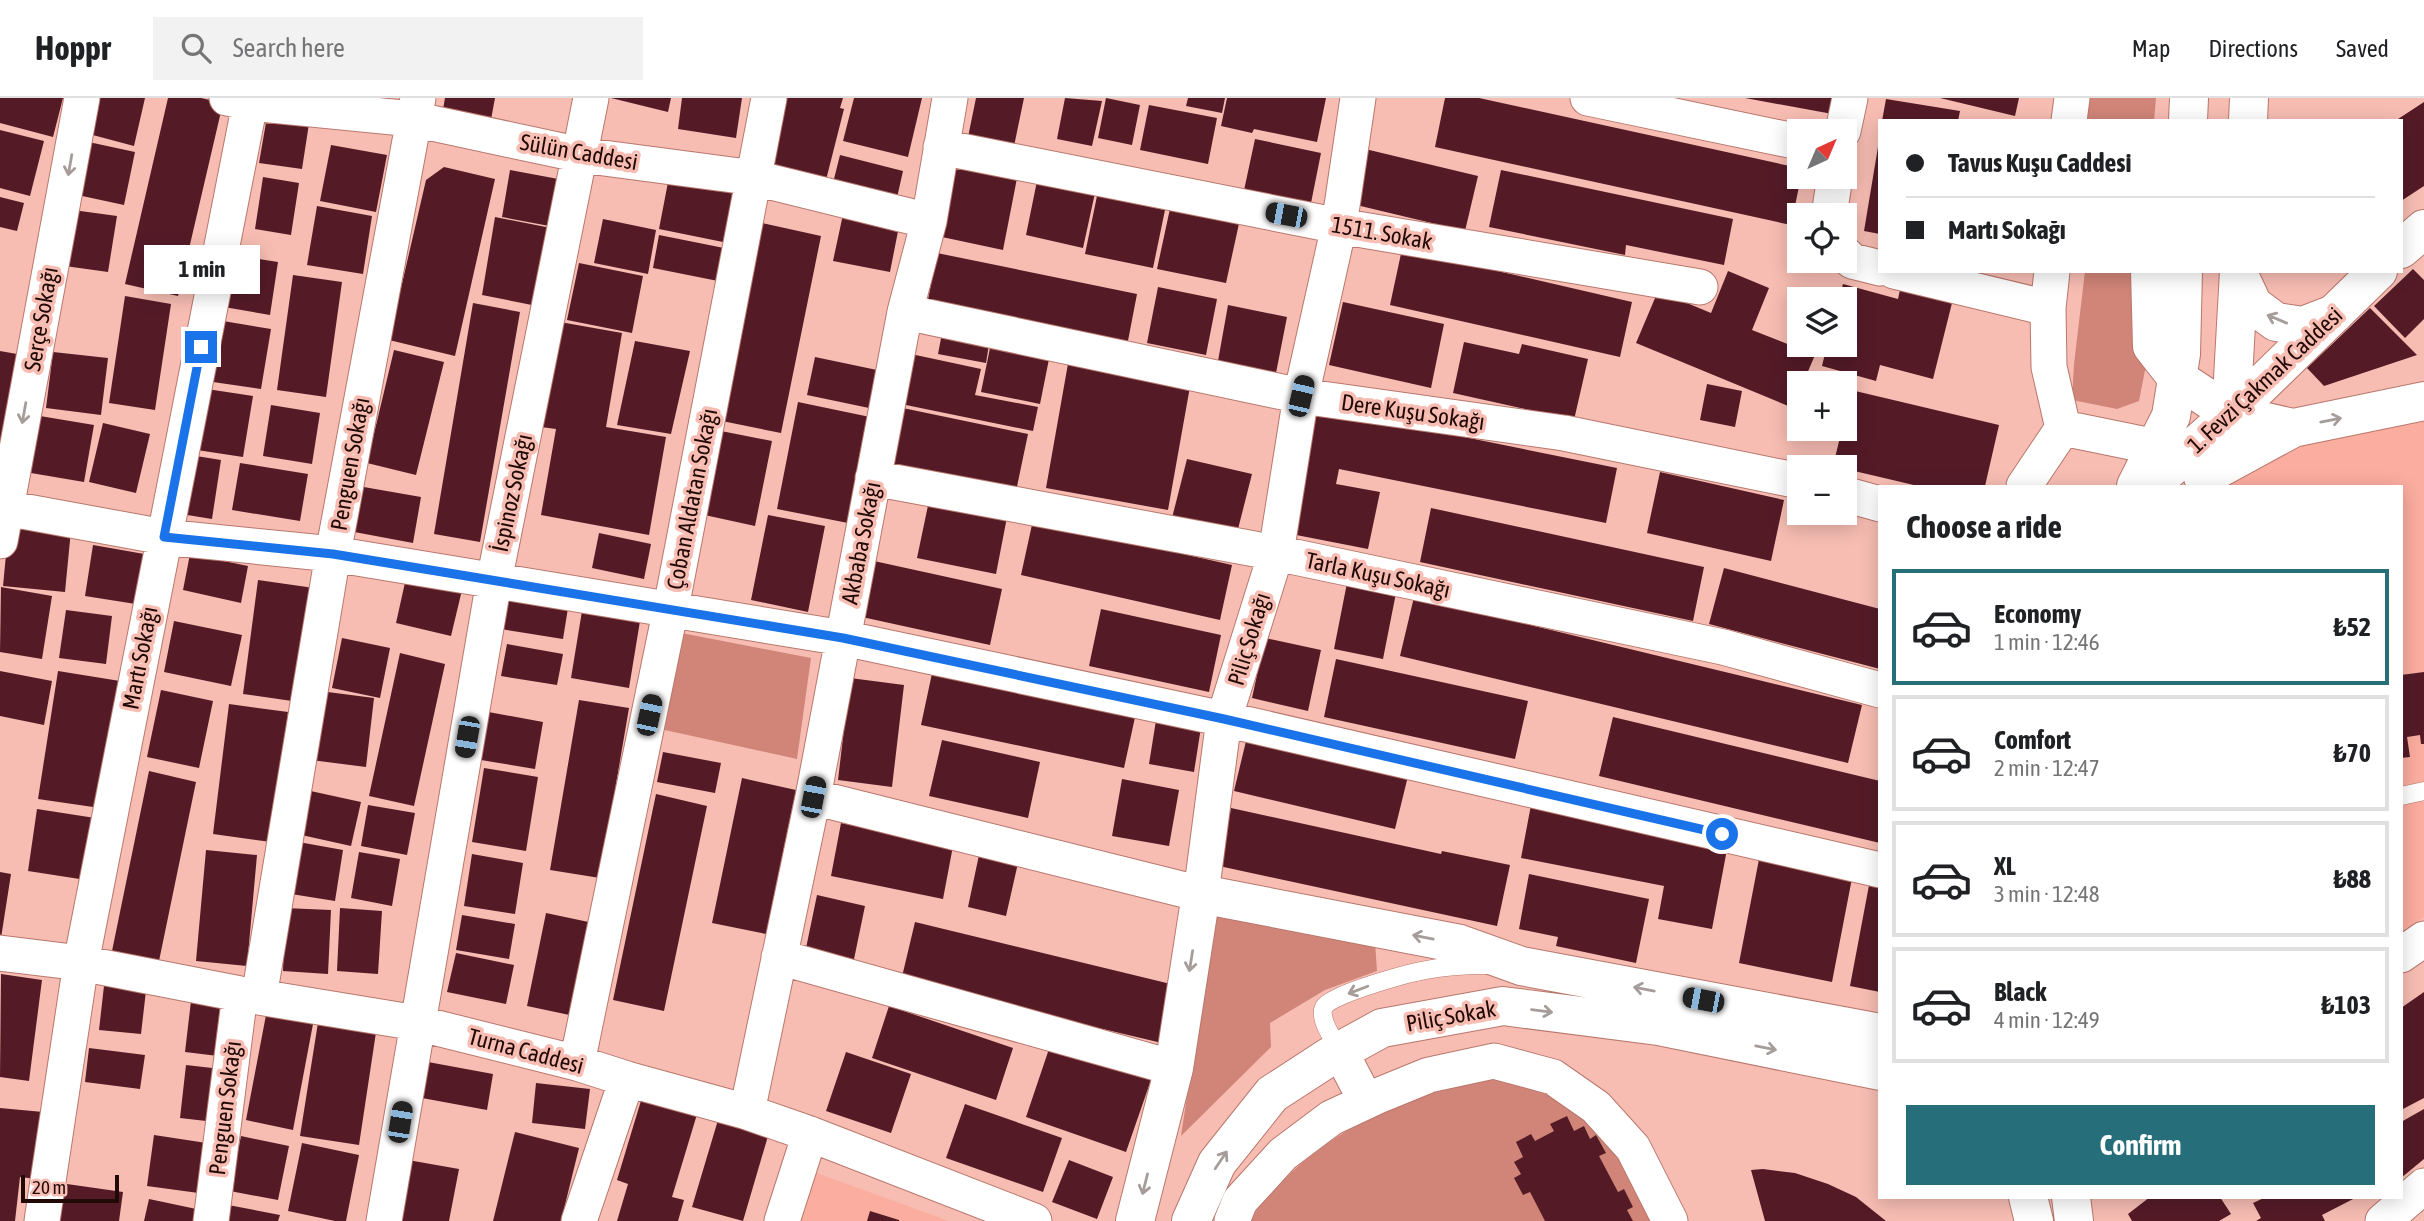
<!DOCTYPE html>
<html lang="en">
<head>
<meta charset="utf-8">
<style>
  body { margin:0; font-family:"Asap Condensed",sans-serif; background:#f2f2f2; color:#202124; height:100vh; display:flex; flex-direction:column; font-size:26px; white-space:nowrap }
  * { box-sizing:border-box; margin:0 }
  p { font-size:23px; color:#757577 }
  .icon { flex:none; width:38px; height:38px; fill:none; stroke:currentColor; stroke-width:2; stroke-linecap:round; stroke-linejoin:round }
  .map { position:relative; flex:1; overflow:hidden }
  .details { position:absolute; left:1878px; top:387px; width:525px; height:714px; display:flex; flex-direction:column; background:#fff; border-radius:0px; box-shadow:0 4px 18px #0003 }
  .details>* { flex:none }
  .banner { position:absolute; left:1878px; top:21px; width:525px; height:154px; border-radius:0px; box-shadow:0 4px 18px #0003; display:grid; align-content:center; height:154px; padding:0 28px; background:#fff }
  .needle { width:46px; rotate:44deg }
  .fabs { position:absolute; left:1787px; top:21px; display:grid; gap:14px }
  .fabs a { display:grid; place-items:center; width:70px; height:70px; border-radius:0px; background:#fff; box-shadow:0 4px 18px #0003; font-size:35px }
  .scale { position:absolute; left:21px; bottom:18px; width:98px; box-sizing:border-box; padding-left:7px; border:4px solid #210906; border-top:0; font-size:19px; line-height:24px; white-space:nowrap; color:#210906; -webkit-text-stroke:5px #f7bdb3; paint-order:stroke }
  .end { position:absolute; width:32px; height:32px; margin:-16px; border:9px solid #1a73e8; background:#fff; box-shadow:0 0 0 4px #fff }
  .from { border-radius:50% }
  .bubble { position:absolute; height:49px; border-radius:0px; background:#fff; box-shadow:0 4px 18px #0003; font-size:23px; font-weight:700; line-height:49px; text-align:center }
  .car { position:absolute; width:21px; height:42px; margin:-21px -10px; border-radius:9px; box-shadow:0 0 5px 2px #0007; background:linear-gradient(#222 24%,#8ab4d8 0 40%,#222 0 76%,#8ab4d8 0 86%,#222 0) }
  .banner b { display:flex; align-items:center; gap:24px; height:66px; font-size:26px }
  .banner b+b { border-top:2px solid #e0e0e0 }
  .banner i { width:18px; height:18px; background:#202124 }
  ul { padding:0; list-style:none }
  li { display:flex; align-items:center; gap:21px; height:116px; margin:0 14px 10px; padding:0 14px; border:4px solid #e0e0e0; border-radius:0px }
  li div { flex:1 }
  li b { display:block; font-size:26px }
  li em { font-style:normal; font-weight:700 }
  li.on { border-color:#266e7a }
  li>.icon { width:63px; height:63px; stroke-width:1.5 }
  h2 { padding:0 28px; font-size:32px; line-height:84px }
  .button { display:flex; gap:14px; margin-top:auto; padding:14px 28px }
  .button a { flex:1; height:80px; border-radius:0px; background:#266e7a; color:#fff; font-size:28px; font-weight:700; line-height:80px; text-align:center }
  header { display:flex; align-items:center; gap:42px; box-sizing:border-box; height:98px; padding:0 35px; background:#fff; border-bottom:2px solid #e0e0e0 }
  header strong { font-size:33px }
  nav { display:flex; gap:38px; margin-inline-start:auto; font-size:24px }
  .search { width:490px; height:63px; background:#f2f2f2; display:flex; align-items:center; gap:18px; box-sizing:border-box; padding:0 24px; border-radius:0px; color:#757577; font-size:26px }
  .map>svg:first-child { display:block }
  .built { fill:#fbad9f }
  .green { fill:#d18578 }
  .building { fill:#541b27 }
  .lines { fill:none; stroke-linecap:round; stroke-linejoin:round }
  .lane-casing { stroke:#b9776c; stroke-width:19 }
  .street-casing { stroke:#b9776c; stroke-width:37 }
  .secondary-casing { stroke:#b9776c; stroke-width:40 }
  .lane { stroke:#fff; stroke-width:18 }
  .street { stroke:#fff; stroke-width:35 }
  .secondary { stroke:#fff; stroke-width:38 }
  .oneway { stroke:#a69d9b }
  .route { stroke:#1a73e8; stroke-width:9 }
  .labels { text-anchor:middle; stroke-width:7; stroke-linejoin:round; paint-order:stroke }
  .street-label { font-size:23px; fill:#210906; stroke:#f7bdb3 }
</style>
</head>
<body>
<header>
<strong>Hoppr</strong>
<div class="search"><svg class="icon" aria-label="search" viewBox="0 0 24 24"><circle cx="10" cy="10" r="6"/><path d="M15 15l6 6"/></svg>Search here</div>
<nav><a>Map</a><a>Directions</a><a>Saved</a></nav>
</header>
<div class="map">
<svg width="2424" height="1123" viewBox="0 0 2424 1123">
  <rect width="100%" height="100%" fill="#f7bdb3"/>
  <path class="built" d="M2424 320V819L2401 836V388H2226L2262 345Z
    M814 1074 949 1123H798Z"/>
  <path class="green" d="M2086 0H2156L2154 23H2087Z
    M2085 173H2149L2147 262 2139 303 2117 311 2072 302 2074 266Z
    M671 533 811 560 797 661 651 629Z
    M1215 814 1375 844 1377 873 1325 892 1270 925 1271 949 1181 1038Z
    M1494 981 1546 995 1584 1022 1618 1060 1650 1123H1251C1256 1109 1267 1100 1277 1089 1315 1047 1381 1008 1436 993 1455 988 1475 985 1494 981Z"/>
  <path class="building" d="M0 0H63L53 39 0 25Z
    M98 0H145L134 48 89 36Z
    M168 0H201L223 5 178 198 125 186Z
    M445 0H495L490 27 442 17Z
    M611 0H671L668 14Z
    M682 0H742L736 40 678 31Z
    M783 0H843L840 10 844 11 826 82 770 68Z
    M854 0H922L908 59 843 43Z
    M976 0H1024L1013 53 967 44Z
    M1065 0 1102 3 1092 48 1057 41Z
    M1106 0 1140 7 1132 47 1098 40Z
    M1188 0H1225L1222 15 1186 8Z
    M1227 0H1326L1317 44 1254 31 1252 35 1221 28Z
    M1445 0H1479L1799 70 1801 79 1791 127 1435 49Z
    M1745 0H1841L1838 17Z
    M1940 0H2019L2015 18Z
    M1886 1 1960 13 1958 23H1882Z
    M2424 4V88L2401 103V23H2395Z
    M1149 7 1217 20 1208 66 1140 52Z
    M268 13 310 19 302 71 259 65Z
    M0 32 44 43 30 98 0 90Z
    M1255 41 1321 55 1310 110 1243 97Z
    M84 43 135 54 124 107 73 96Z
    M331 47 387 57 376 114 320 103Z
    M1878 49H1880V136L1864 133Z
    M1361 50 1478 78 1465 133 1348 105Z
    M840 57 903 73 894 113 830 97Z
    M958 62 1018 75 1003 152 942 139Z
    M444 69 495 81 455 258 389 242 426 82Z
    M510 72 569 83 560 130 502 119Z
    M1501 72 1733 121 1724 167 1626 147 1625 157 1489 129Z
    M263 79 299 85 291 137 255 131Z
    M669 79 734 92 723 144 659 131Z
    M1037 83 1095 95 1083 150 1026 137Z
    M1097 98 1165 112 1153 170 1085 156Z
    M0 99 24 105 17 133 0 129Z
    M1171 106 1240 121 1226 185 1157 171Z
    M845 107 901 118 890 174 833 163Z
    M317 108 372 118 363 176 307 167Z
    M73 112 117 118 108 174 65 168Z
    M495 119 551 130 537 208 482 197Z
    M603 121 656 132 648 176 594 165Z
    M757 124 821 138 781 335 717 322Z
    M659 137 724 150 718 183 653 170Z
    M1402 151 1632 204 1620 259 1390 207Z
    M937 155 1137 196 1127 248 927 207Z
    M232 157 278 164 270 217 224 209Z
    M579 165 643 178 632 235 567 222Z
    M2413 171 2424 182V221L2405 240 2374 208Z
    M1728 173 1769 190 1752 232 1815 257 1803 285H1799V295L1793 310 1636 245 1658 193 1711 215Z
    M293 177 342 184 326 299 277 292Z
    M1843 186 1898 201 1901 187 1953 201 1933 281 1880 267 1876 283 1822 268 1827 247H1844V201H1839Z
    M1158 189 1217 201 1206 257 1147 245Z
    M125 198 171 206 155 312 109 305Z
    M1343 204 1444 226 1431 290 1329 267Z
    M473 205 520 214 480 444 434 436Z
    M1228 207 1287 219 1276 275 1218 263Z
    M2370 210 2417 257 2324 288 2307 270Z
    M223 223 271 231 261 291 213 284Z
    M560 224 622 235 606 329 666 339 649 437 541 417 556 331 541 329Z
    M944 225 991 234 986 265 938 256Z
    M635 243 690 253 671 336 617 327Z
    M1464 244 1519 256 1522 246 1588 261 1574 322 1453 295Z
    M990 250 1049 261 1040 306 981 294Z
    M394 252 444 264 416 377 367 365Z
    M0 253 17 256 1 342H0Z
    M53 254 108 260 101 317 46 310Z
    M911 256 981 271 975 297 1038 309 1033 333 901 306Z
    M815 259 877 272 869 310 807 297Z
    M1069 260 1191 283 1168 412 1046 390Z
    M1707 286 1742 293 1735 329 1700 322Z
    M207 291 253 298 243 359 197 352Z
    M1851 292 1999 327 1985 388H1918L1833 368 1842 331H1844V320Z
    M798 304 870 319 848 425 777 411Z
    M271 307 320 315 312 366 263 358Z
    M1311 308 1617 370 1606 425 1339 371 1336 386 1380 394 1368 451 1286 435Z
    M898 309 1028 336 1015 398 885 371Z
    M40 318 94 327 84 384 31 375Z
    M103 325 150 336 136 395 89 384Z
    M716 332 772 343 755 428 700 416Z
    M190 357 221 362 212 421 181 416Z
    M1187 361 1252 376 1237 435 1172 420Z
    M240 365 308 376 300 423 232 412Z
    M1660 374 1784 402 1771 463 1647 435Z
    M358 388 421 399 413 445 349 433Z
    M930 398 1008 414 996 476 917 460Z
    M1431 410 1704 469 1693 523 1420 464Z
    M768 417 825 428 808 514 751 502Z
    M1033 422 1232 467 1220 522 1021 477Z
    M9 425 71 432 65 494 3 488Z
    M599 435 651 446 644 481 592 470Z
    M93 447 150 457 142 507 85 498Z
    M190 456 248 468 241 505 183 492Z
    M874 463 1002 491 990 547 862 519Z
    M1724 470 1880 511V571L1709 526Z
    M406 480 462 492 451 538 396 525Z
    M258 482 314 490 299 604 243 596Z
    M1347 485 1396 495 1383 561 1334 551Z
    M1 489 52 498 42 561 0 554Z
    M506 499 568 510 563 541 501 531Z
    M1414 499 1862 607 1848 665 1400 558Z
    M1101 511 1221 537 1209 594 1089 568Z
    M66 512 112 518 106 566 59 560Z
    M582 513 640 523 629 590 571 580Z
    M174 523 242 537 231 588 164 574Z
    M342 540 390 550 380 600 332 590Z
    M1265 540 1321 552 1308 613 1252 600Z
    M507 546 563 556 557 587 501 578Z
    M400 555 445 566 414 708 369 698Z
    M1336 561 1528 603 1515 661 1324 619Z
    M934 566 1137 610 1124 670 921 627Z
    M0 573 52 583 44 627 0 618Z
    M58 573 120 583 100 710 38 701Z
    M2424 574V646H2421L2420 637 2407 639 2410 659 2401 660V577Z
    M850 580 904 587 892 689 838 682Z
    M161 592 213 603 199 670 147 659Z
    M320 593 374 600 366 669 311 662Z
    M579 602 629 610 600 780 550 772Z
    M229 606 288 614 271 744 213 736Z
    M483 613 543 624 535 671 475 661Z
    M1157 616 1202 623 1194 674 1149 666Z
    M1613 619 1880 683V745L1599 678Z
    M1247 639 1408 678 1395 731 1234 693Z
    M942 642 1040 664 1028 720 929 698Z
    M663 654 721 665 715 695 657 684Z
    M484 670 538 679 526 753 472 744Z
    M149 673 196 684 159 863 112 853Z
    M742 680 796 692 766 836 712 825Z
    M1122 681 1179 692 1169 748 1112 738Z
    M306 692 361 704 351 748 297 736Z
    M656 696 707 708 664 913 613 902Z
    M368 707 415 715 407 757 361 748Z
    M1531 707 1728 746 1712 831 1658 821 1664 788 1521 760Z
    M1231 710 1441 756 1442 753 1510 767 1497 828 1219 768Z
    M37 711 95 720 86 782 28 773Z
    M841 725 953 748 943 801 831 778Z
    M293 743 343 752 335 803 285 795Z
    M206 752 257 757 247 868 196 863Z
    M359 754 400 761 392 808 351 800Z
    M472 756 523 765 515 816 464 808Z
    M1760 756 1853 775 1832 884 1739 865Z
    M979 757 1018 765 1006 818 968 809Z
    M0 774 11 776 1 840 0 839Z
    M1529 776 1649 801 1636 865 1556 848 1558 839 1519 831Z
    M1870 782 1880 784V894L1850 888Z
    M817 797 865 808 853 866 805 855Z
    M285 810 331 812 328 876 283 873Z
    M340 810 382 813 378 876 337 873Z
    M546 815 598 826 579 919 527 908Z
    M462 817 515 826 509 861 456 852Z
    M915 824 1179 888 1166 946 901 883Z
    M456 855 514 867 506 906 447 894Z
    M1 876 42 882 29 983 0 979Z
    M105 879 147 884 141 936 99 932Z
    M2424 894V1000L2401 1012V910Z
    M191 903 224 907 218 958 185 954Z
    M889 908 1013 950 996 1002 872 960Z
    M320 912 378 921 359 1047 300 1038Z
    M266 917 313 926 293 1032 246 1022Z
    M1051 945 1152 979 1126 1054 1026 1019Z
    M89 950 145 957 140 991 85 984Z
    M846 954 911 976 891 1035 826 1013Z
    M428 964 493 976 487 1012 422 1000Z
    M186 967 221 971 215 1024 180 1020Z
    M536 985 590 991 585 1031 532 1025Z
    M643 996 698 1013 672 1099 684 1102 678 1123H617L628 1086 617 1082Z
    M965 1006 1062 1040 1043 1094 946 1060Z
    M0 1010 43 1014 36 1081 20 1079 15 1123H0Z
    M2424 1011V1061L2401 1080V1024Z
    M1567 1018 1574 1033 1584 1028 1590 1041 1596 1037 1606 1055 1599 1058 1618 1094 1624 1091 1633 1109 1627 1112 1633 1123H1545L1530 1094 1523 1097 1514 1080 1521 1076 1514 1064 1523 1059 1516 1044 1531 1036 1535 1043 1554 1033 1550 1026Z
    M718 1022 768 1038 743 1123 692 1109Z
    M515 1034 579 1050 561 1123H493Z
    M154 1037 213 1046 206 1096 147 1088Z
    M241 1038 289 1048 278 1102 230 1093Z
    M302 1045 359 1057 346 1123H335L288 1113Z
    M408 1062 459 1071 449 1123H397Z
    M1069 1062 1113 1079 1097 1121 1052 1104Z
    M1763 1071 1795 1075 1828 1086 1856 1099 1886 1123H1765L1751 1072Z
    M60 1085 123 1094 119 1123H54Z
    M2150 1099H2220L2231 1116 2219 1123H2132L2128 1116Z
    M2266 1099H2357L2322 1117 2325 1123H2256L2261 1120 2253 1105Z
    M149 1101 201 1112 199 1123H144Z
    M223 1106 280 1117 278 1123H219Z
    M870 1113 899 1122V1123H867Z"/>
  <g class="lines">
    <defs>
      <path id="lane" d="M2401 698 2424 693
        M1340 953C1334 942 1318 921 1324 909 1331 896 1409 875 1426 872 1445 868 1466 867 1486 867"/>
      <path id="street" d="M227 0 250 5 413 21 581 57 755 80 929 123
        M1588 0 1799 44
        M2069 23 2072 0
        M1843 33 1850 0
        M941 49 1339 128 1700 189
        M1829 117 1835 79
        M1844 155 1852 163 1880 170
        M1894 173 2048 210
        M2052 173 2048 210 2049 269 2063 330 2156 349
        M905 214 1301 298 1564 335 1799 383
        M873 380 1276 455 1723 549 1880 592
        M2024 388 2063 330
        M1844 396 1880 406
        M0 409 164 439 333 456 843 540 1224 621 1880 772
        M0 443 82 0
        M813 699 1201 796 1224 621 1276 455 1301 298 1339 128 1358 0
        M0 855 81 865 240 896 417 925 577 965 627 981 747 1014 810 1036 1034 1123
        M2401 857 2424 841
        M779 859 1174 970
        M259 899 333 456 418 0
        M1340 953 1366 1003
        M577 965 671 510 769 0
        M747 1014 813 699 905 214 929 123 950 0
        M42 1123 81 865 251 0
        M211 1123 240 896
        M384 1123 494 483 591 0
        M579 1123 627 981
        M782 1123 810 1036
        M1232 1123 1240 1103 1283 1056 1331 1020 1380 997 1429 977 1494 963 1553 979 1596 1009 1633 1050 1670 1123
        M2383 1123 2424 1088"/>
      <path id="secondary" d="M2188 23 2189 0
        M2248 23 2249 0
        M2401 151 2424 131
        M2150 173 2152 248 2177 280 2231 316 2293 330
        M2239 177 2253 207 2276 224 2303 228 2334 216
        M2226 327 2231 316 2239 173
        M2203 379 2293 330 2424 303
        M2136 388 2171 318 2181 256 2183 173
        M2150 388 2231 316 2378 173
        M2028 1099 2034 1123
        M2071 1099 2074 1123
        M1135 1123 1174 970 1201 796 1460 846 1521 868 1880 935
        M1191 1123 1217 1065 1272 996 1329 959 1382 930 1503 908 1658 928 1880 973"/>
    </defs>
    <use href="#lane" class="lane-casing"/>
    <use href="#street" class="street-casing"/>
    <use href="#secondary" class="secondary-casing"/>
    <use href="#lane" class="lane"/>
    <use href="#street" class="street"/>
    <use href="#secondary" class="secondary"/>
  </g>
  <defs><path id="oneway-shaft" d="M-6 0H5M1.5-3L5.5 0L1.5 3" fill="none" stroke-width="1.6" stroke-linecap="round" stroke-linejoin="round" transform="scale(1.75)"/></defs>
  <g class="oneway">
    <use href="#oneway-shaft" transform="translate(70 67) rotate(100)"/>
    <use href="#oneway-shaft" transform="translate(2277 221) rotate(-157)"/>
    <use href="#oneway-shaft" transform="translate(24 315) rotate(100)"/>
    <use href="#oneway-shaft" transform="translate(2331 322) rotate(-11)"/>
    <use href="#oneway-shaft" transform="translate(1423 839) rotate(-169)"/>
    <use href="#oneway-shaft" transform="translate(1191 863) rotate(99)"/>
    <use href="#oneway-shaft" transform="translate(1644 891) rotate(-169)"/>
    <use href="#oneway-shaft" transform="translate(1358 892) rotate(159)"/>
    <use href="#oneway-shaft" transform="translate(1542 913) rotate(8)"/>
    <use href="#oneway-shaft" transform="translate(1766 950) rotate(11)"/>
    <use href="#oneway-shaft" transform="translate(1221 1062) rotate(-56)"/>
    <use href="#oneway-shaft" transform="translate(1145 1086) rotate(104)"/>
  </g>
  <g class="lines">
    <path class="route" d="M201 249 164 439 333 456 843 540 1224 621 1722 736"/>
  </g>
  <g class="labels">
    <g class="street-label">
      <text transform="translate(579 54) rotate(10)" y="8">Sülün Caddesi</text>
      <text transform="translate(1382 135) rotate(10)" y="8">1511. Sokak</text>
      <text transform="translate(41 221) rotate(-80)" y="8">Serçe Sokağı</text>
      <text transform="translate(2265 282) rotate(-43)" y="8">1. Fevzi Çakmak Caddesi</text>
      <text transform="translate(1413 314) rotate(8)" y="8">Dere Kuşu Sokağı</text>
      <text transform="translate(350 366) rotate(-80)" y="8">Penguen Sokağı</text>
      <text transform="translate(512 395) rotate(-78)" y="8">İspinoz Sokağı</text>
      <text transform="translate(692 401) rotate(-79)" y="8">Çoban Aldatan Sokağı</text>
      <text transform="translate(861 445) rotate(-79)" y="8">Akbaba Sokağı</text>
      <text transform="translate(1378 477) rotate(12)" y="8">Tarla Kuşu Sokağı</text>
      <text transform="translate(1249 541) rotate(-73)" y="8">Piliç Sokağı</text>
      <text transform="translate(140 560) rotate(-79)" y="8">Martı Sokağı</text>
      <text transform="translate(1451 918) rotate(-10)" y="8">Piliç Sokak</text>
      <text transform="translate(526 953) rotate(15)" y="8">Turna Caddesi</text>
      <text transform="translate(225 1010) rotate(-83)" y="8">Penguen Sokağı</text>
    </g>
  </g>
</svg>
<div class="fabs">
<a><svg class="needle" viewBox="-14 -14 28 28"><path d="M0-13l5 13h-10z" fill="#e53935"/><path d="M0 13l5-13h-10z" fill="#757577"/></svg></a>
<a><svg class="icon" aria-label="locate" viewBox="0 0 24 24"><circle cx="12" cy="12" r="6"/><path d="M12 2v4M12 18v4M2 12h4M18 12h4"/></svg></a>
<a><svg class="icon" aria-label="layers" viewBox="0 0 24 24"><path d="M12 4l9 5-9 5-9-5zM3 14l9 5 9-5"/></svg></a>
<a>+</a>
<a>−</a>
</div>
<div class="scale">20 m</div>
<i class="end from" style="left:1722px;top:736px"></i>
<i class="end" style="left:201px;top:249px"></i>
<div class="bubble" style="left:144px;top:147px;width:116px">1 min</div>
<i class="car" style="left:1286px;top:117px;rotate:281deg"></i>
<i class="car" style="left:1301px;top:298px;rotate:13deg"></i>
<i class="car" style="left:649px;top:617px;rotate:12deg"></i>
<i class="car" style="left:467px;top:639px;rotate:190deg"></i>
<i class="car" style="left:813px;top:699px;rotate:11deg"></i>
<i class="car" style="left:1703px;top:902px;rotate:281deg"></i>
<i class="car" style="left:400px;top:1024px;rotate:9deg"></i>
<div class="banner">
<b><i class="from"></i>Tavus Kuşu Caddesi</b>
<b><i></i>Martı Sokağı</b>
</div>
<section class="details">
<h2>Choose a ride</h2>
<ul>
<li class="on"><svg class="icon" aria-label="car" viewBox="0 0 24 24"><path d="M5 17H2v-5l4-1 3-4h7l3 4 3 1v5h-3M9 17h6M6 11h13"/><circle cx="7" cy="17" r="2"/><circle cx="17" cy="17" r="2"/></svg><div><b>Economy</b><p>1 min · 12:46</p></div><em>₺52</em></li>
<li><svg class="icon" aria-label="car" viewBox="0 0 24 24"><path d="M5 17H2v-5l4-1 3-4h7l3 4 3 1v5h-3M9 17h6M6 11h13"/><circle cx="7" cy="17" r="2"/><circle cx="17" cy="17" r="2"/></svg><div><b>Comfort</b><p>2 min · 12:47</p></div><em>₺70</em></li>
<li><svg class="icon" aria-label="car" viewBox="0 0 24 24"><path d="M5 17H2v-5l4-1 3-4h7l3 4 3 1v5h-3M9 17h6M6 11h13"/><circle cx="7" cy="17" r="2"/><circle cx="17" cy="17" r="2"/></svg><div><b>XL</b><p>3 min · 12:48</p></div><em>₺88</em></li>
<li><svg class="icon" aria-label="car" viewBox="0 0 24 24"><path d="M5 17H2v-5l4-1 3-4h7l3 4 3 1v5h-3M9 17h6M6 11h13"/><circle cx="7" cy="17" r="2"/><circle cx="17" cy="17" r="2"/></svg><div><b>Black</b><p>4 min · 12:49</p></div><em>₺103</em></li>
</ul>
<div class="button"><a>Confirm</a></div>
</section>
</div>
</body>
</html>
